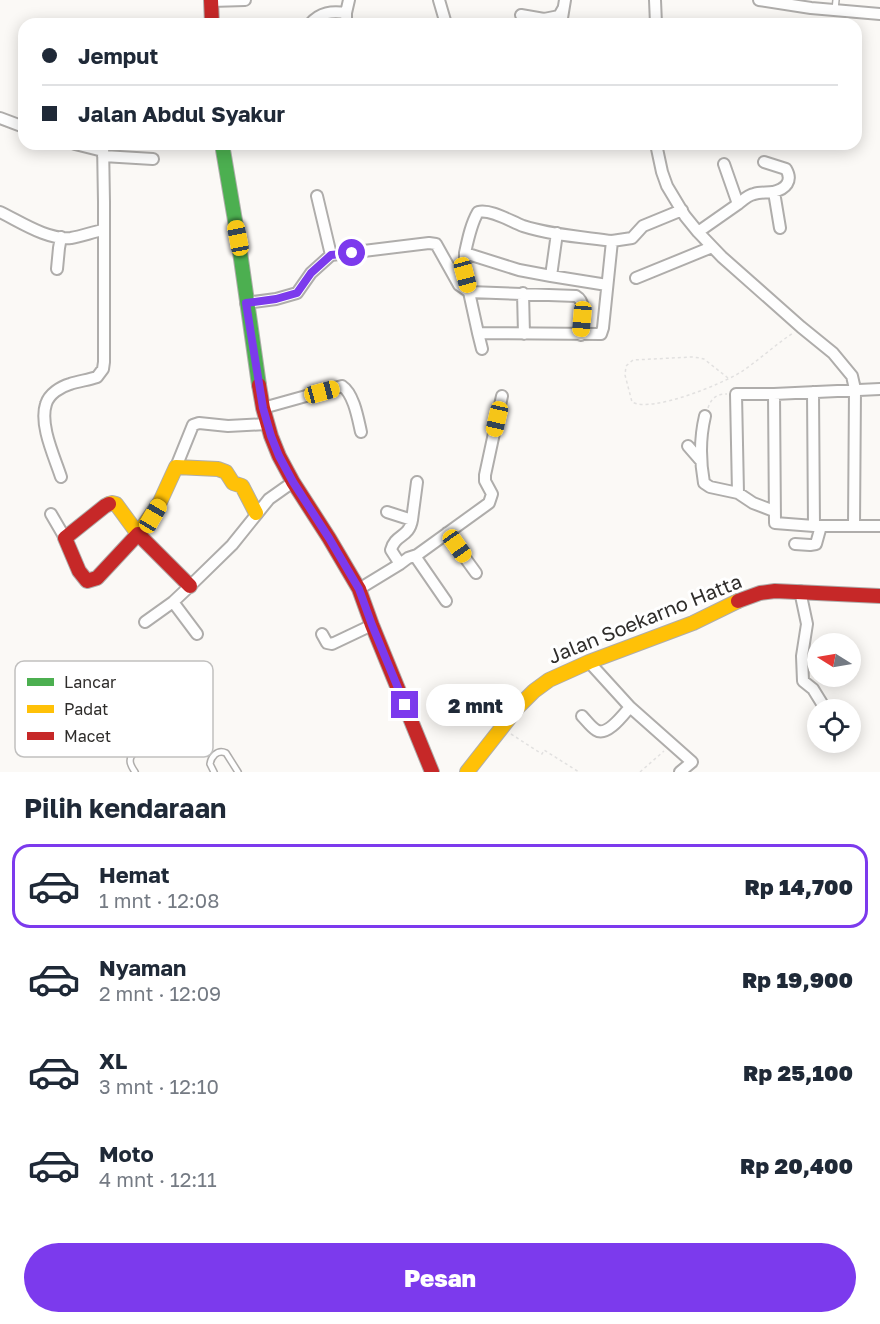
<!DOCTYPE html>
<html lang="id">
<head>
<meta charset="utf-8">
<style>
  body { margin:0; font-family:"Golos Text",sans-serif; background:#f6f6f7; color:#1f2937; height:100vh; display:flex; flex-direction:column; font-size:22px; white-space:nowrap }
  * { box-sizing:border-box; margin:0 }
  p { font-size:20px; color:#747a83 }
  .icon { flex:none; width:33px; height:33px; fill:none; stroke:currentColor; stroke-width:2; stroke-linecap:round; stroke-linejoin:round }
  .map { position:relative; height:772px; overflow:hidden }
  .side { display:flex; flex-direction:column; background:#fff; flex:1 }
  .side>* { flex:none }
  .top-card { position:absolute; left:18px; top:18px; width:844px; height:132px; border-radius:18px; box-shadow:0 3px 15px #0003; display:grid; align-content:center; height:132px; padding:0 24px; background:#fff }
  .needle { width:39px; rotate:281deg }
  .fabs { position:absolute; left:807px; top:633px; display:grid; gap:12px }
  .fabs a { display:grid; place-items:center; width:54px; height:54px; border-radius:50%; background:#fff; box-shadow:0 3px 15px #0003; font-size:30px }
  .end { position:absolute; width:27px; height:27px; margin:-14px; border:8px solid #7c3aed; background:#fff; box-shadow:0 0 0 3px #fff }
  .from { border-radius:50% }
  .bubble { position:absolute; height:42px; border-radius:21px; background:#fff; box-shadow:0 3px 15px #0003; font-size:20px; font-weight:800; line-height:42px; text-align:center }
  .car { position:absolute; width:18px; height:36px; margin:-18px -9px; border-radius:8px; box-shadow:0 0 4px 2px #0007; background:linear-gradient(#f5c518 24%,#345 0 40%,#f5c518 0 76%,#345 0 86%,#f5c518 0) }
  .top-card b { display:flex; align-items:center; gap:21px; height:57px; font-size:22px }
  .top-card b+b { border-top:2px solid #e0e1e3 }
  .top-card i { width:15px; height:15px; background:#1f2937 }
  ul { padding:0; list-style:none }
  li { display:flex; align-items:center; gap:18px; height:84px; margin:0 12px 9px; padding:0 12px; border:3px solid transparent; border-radius:18px }
  li div { flex:1 }
  li b { display:block; font-size:22px }
  li em { font-style:normal; font-weight:800 }
  li.active { border-color:#7c3aed }
  li>.icon { width:54px; height:54px; stroke-width:1.5 }
  h2 { padding:0 24px; font-size:27px; line-height:72px }
  .action { display:flex; gap:12px; margin-top:auto; padding:12px 24px }
  .action a { flex:1; height:69px; border-radius:36px; background:#7c3aed; color:#fff; font-size:24px; font-weight:800; line-height:69px; text-align:center }
  .map>svg:first-child { display:block }
  .lines { fill:none; stroke-linecap:round; stroke-linejoin:round }
  .lane-casing { stroke:#afadab; stroke-width:8 }
  .street-casing { stroke:#afadab; stroke-width:14 }
  .fast-casing { stroke:#afadab; stroke-width:16 }
  .slow-casing { stroke:#afadab; stroke-width:16 }
  .jam-casing { stroke:#afadab; stroke-width:16 }
  .path { stroke:#e2e1e0; stroke-width:1.5; stroke-dasharray:3 3; stroke-linecap:butt }
  .lane { stroke:#fefefe; stroke-width:5 }
  .street { stroke:#fefefe; stroke-width:10 }
  .fast { stroke:#4caf50; stroke-width:14 }
  .slow { stroke:#ffc107; stroke-width:14 }
  .jam { stroke:#c62828; stroke-width:14 }
  .route { stroke:#7c3aed; stroke-width:8 }
  .labels { text-anchor:middle; stroke-width:6; stroke-linejoin:round; paint-order:stroke }
  .street-label { font-size:20px; fill:#2f2d2b; stroke:#fff }
  .key { fill:#fff; stroke:#c1c0bf; stroke-width:1.5 }
  .key-label { font-size:16px; fill:#2f2d2b }
</style>
</head>
<body>
<div class="map">
<svg width="880" height="772" viewBox="0 0 880 772">
  <rect width="100%" height="100%" fill="#fbf9f6"/>
  <g class="lines">
    <defs>
      <path id="lane" d="M835 10 836 0
        M135 772C131 766 128 761 132 755L153 739
        M214 772 210 764C211 757 217 749 226 753L238 772"/>
      <path id="street" d="M439 0 446 24
        M655 0 656 24
        M759 0 811 8 880 14
        M211 1 245 0
        M521 15 544 19 559 16 563 9
        M310 24C320 12 332 11 346 13
        M346 24V13L349 0
        M561 24 565 0
        M0 118 24 127
        M75 144 103 151
        M656 144 662 172 667 186 685 216 698 232 722 257 801 327 833 353 852 376 855 389 854 526
        M103 156 153 159
        M774 192 780 228
        M317 196 331 255
        M738 204C743 200 748 195 754 194 760 192 767 193 773 192 786 189 793 181 786 169L764 162
        M0 212C21 222 47 240 71 238 82 236 93 232 103 230
        M698 232 738 204 724 164
        M557 233 551 276 607 285
        M465 253V275L469 292
        M57 269 59 248 61 237
        M551 276 519 270 465 253C468 239 471 224 478 212 491 209 510 221 523 226 551 235 583 237 612 241
        M636 278 712 247
        M523 293 524 334
        M246 303 276 299 297 293 311 273 331 255 429 243 436 244 459 285 469 292
        M478 333 469 292 576 296C588 303 582 322 581 335
        M482 349 478 333 601 334 603 328 612 241 632 238 643 226 682 210
        M813 392 814 526
        M774 394 775 523 814 526H880
        M263 408 342 386C354 394 358 419 361 432
        M705 416C700 437 700 461 704 483L710 487 738 493 753 503 774 511
        M688 446 701 461
        M176 467 193 425 199 423 228 426 267 424
        M61 477C55 458 39 425 46 404 49 394 60 387 70 384 79 381 88 380 97 377L103 369 104 362V202L103 144
        M738 493 736 394H774L880 389
        M387 512 412 520C409 538 395 534 391 550L400 564
        M51 514 65 538
        M412 520 417 482
        M447 533 476 573
        M795 544 810 545 816 544 821 526
        M415 556 446 601
        M359 589 400 564 408 558 417 555 489 503 492 494 485 481V475L502 396
        M800 591 807 624 802 656 803 681 813 689 826 710
        M173 602 197 634
        M145 622 173 602 190 586 232 545 269 499 293 482
        M322 634 327 643 332 644 372 625
        M630 707 692 762 680 772
        M582 716C586 720 591 727 596 730 607 737 623 715 630 707L589 662"/>
      <path id="fast" d="M222 144 238 238 259 385"/>
      <path id="slow" d="M109 504 112 503 116 504 138 534 160 502 176 467 218 469 226 472 233 483 242 486 256 513
        M467 772 518 707 534 691 549 680 589 662 693 623 738 601"/>
      <path id="jam" d="M211 0 212 24
        M259 385 263 408 271 436 279 456 293 482 329 538 359 589 372 625 432 772
        M109 504 105 506 65 538 79 571 87 581 97 578 138 534 190 586
        M738 601 760 593 775 591 880 596"/>
    </defs>
    <use href="#lane" class="lane-casing"/>
    <use href="#street" class="street-casing"/>
    <use href="#fast" class="fast-casing"/>
    <use href="#slow" class="slow-casing"/>
    <use href="#jam" class="jam-casing"/>
    <path class="path" d="M728 378 704 359 700 358 692 357 633 360 626 366 625 375 632 402C652 413 722 384 741 372 759 360 775 345 793 333
      M708 408C711 398 717 394 727 394
      M511 734 542 754 544 750 579 772
      M640 772 664 751"/>
    <use href="#lane" class="lane"/>
    <use href="#street" class="street"/>
    <use href="#fast" class="fast"/>
    <use href="#slow" class="slow"/>
    <use href="#jam" class="jam"/>
  </g>
  <g class="lines">
    <path class="route" d="M352 253 331 255 311 273 297 293 276 299 246 303 263 408 271 436 279 456 293 482 329 538 359 589 372 625 405 705"/>
  </g>
  <g class="labels">
    <g class="street-label">
      <text transform="translate(645 619) rotate(-22)" y="7">Jalan Soekarno Hatta</text>
    </g>
  </g>
  <rect x="15" y="661" width="198" height="96" rx="9" class="key"/>
  <rect x="27" y="678" width="27" height="8" fill="#4caf50"/>
  <rect x="27" y="705" width="27" height="8" fill="#ffc107"/>
  <rect x="27" y="732" width="27" height="8" fill="#c62828"/>
  <g class="key-label">
    <text x="64" y="688">Lancar</text>
    <text x="64" y="715">Padat</text>
    <text x="64" y="742">Macet</text>
  </g>
</svg>
<div class="fabs">
<a><svg class="needle" viewBox="-14 -14 28 28"><path d="M0-13l5 13h-10z" fill="#e53935"/><path d="M0 13l5-13h-10z" fill="#747a83"/></svg></a>
<a><svg class="icon" aria-label="locate" viewBox="0 0 24 24"><circle cx="12" cy="12" r="6"/><path d="M12 2v4M12 18v4M2 12h4M18 12h4"/></svg></a>
</div>
<i class="end from" style="left:352px;top:253px"></i>
<i class="end" style="left:405px;top:705px"></i>
<div class="bubble" style="left:426px;top:684px;width:99px">2 mnt</div>
<i class="car" style="left:238px;top:238px;rotate:349deg"></i>
<i class="car" style="left:465px;top:275px;rotate:165deg"></i>
<i class="car" style="left:582px;top:319px;rotate:185deg"></i>
<i class="car" style="left:322px;top:392px;rotate:75deg"></i>
<i class="car" style="left:497px;top:419px;rotate:193deg"></i>
<i class="car" style="left:153px;top:516px;rotate:30deg"></i>
<i class="car" style="left:457px;top:546px;rotate:145deg"></i>
<div class="top-card">
<b><i class="from"></i>Jemput</b>
<b><i></i>Jalan Abdul Syakur</b>
</div>
</div>
<section class="side">
<h2>Pilih kendaraan</h2>
<ul>
<li class="active"><svg class="icon" aria-label="car" viewBox="0 0 24 24"><path d="M5 17H2v-5l4-1 3-4h7l3 4 3 1v5h-3M9 17h6M6 11h13"/><circle cx="7" cy="17" r="2"/><circle cx="17" cy="17" r="2"/></svg><div><b>Hemat</b><p>1 mnt · 12:08</p></div><em>Rp 14,700</em></li>
<li><svg class="icon" aria-label="car" viewBox="0 0 24 24"><path d="M5 17H2v-5l4-1 3-4h7l3 4 3 1v5h-3M9 17h6M6 11h13"/><circle cx="7" cy="17" r="2"/><circle cx="17" cy="17" r="2"/></svg><div><b>Nyaman</b><p>2 mnt · 12:09</p></div><em>Rp 19,900</em></li>
<li><svg class="icon" aria-label="car" viewBox="0 0 24 24"><path d="M5 17H2v-5l4-1 3-4h7l3 4 3 1v5h-3M9 17h6M6 11h13"/><circle cx="7" cy="17" r="2"/><circle cx="17" cy="17" r="2"/></svg><div><b>XL</b><p>3 mnt · 12:10</p></div><em>Rp 25,100</em></li>
<li><svg class="icon" aria-label="car" viewBox="0 0 24 24"><path d="M5 17H2v-5l4-1 3-4h7l3 4 3 1v5h-3M9 17h6M6 11h13"/><circle cx="7" cy="17" r="2"/><circle cx="17" cy="17" r="2"/></svg><div><b>Moto</b><p>4 mnt · 12:11</p></div><em>Rp 20,400</em></li>
</ul>
<div class="action"><a>Pesan</a></div>
</section>
</body>
</html>
